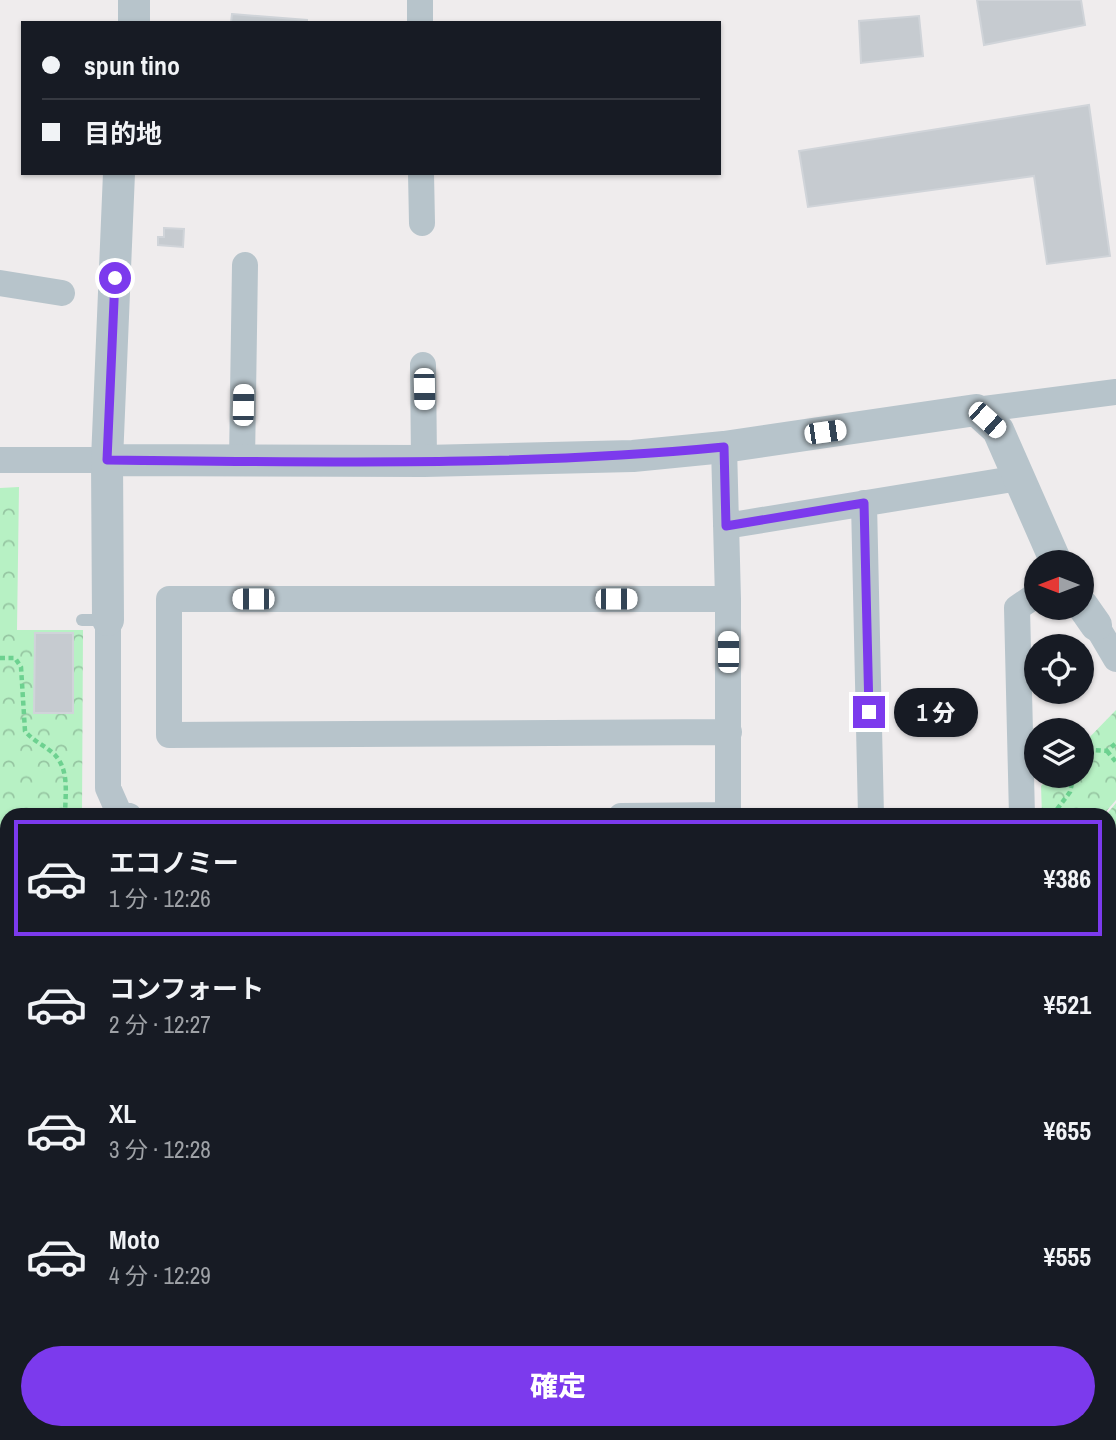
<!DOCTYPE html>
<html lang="ja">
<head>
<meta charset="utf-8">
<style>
  body { margin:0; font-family:"Archivo Narrow","Noto Sans JP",sans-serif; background:#242831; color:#f1f3f6; height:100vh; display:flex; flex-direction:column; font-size:26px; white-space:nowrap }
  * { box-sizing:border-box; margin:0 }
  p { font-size:23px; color:#9ea1a6 }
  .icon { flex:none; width:38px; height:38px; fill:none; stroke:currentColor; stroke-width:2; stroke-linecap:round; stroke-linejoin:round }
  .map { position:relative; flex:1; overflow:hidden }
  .panel { position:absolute; left:0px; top:808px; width:1116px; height:632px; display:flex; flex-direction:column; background:#171b24; border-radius:21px 21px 0 0; box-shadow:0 2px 5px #0004 }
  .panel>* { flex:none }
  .top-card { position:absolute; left:21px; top:21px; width:700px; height:154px; border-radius:0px; box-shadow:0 2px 5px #0004; display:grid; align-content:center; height:154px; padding:0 21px; background:#171b24 }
  .needle { width:46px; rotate:270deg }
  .fabs { position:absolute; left:1024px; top:550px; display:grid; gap:14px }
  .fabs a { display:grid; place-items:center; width:70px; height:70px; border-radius:50%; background:#171b24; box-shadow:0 2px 5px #0004; font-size:35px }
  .end { position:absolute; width:32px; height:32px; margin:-16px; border:9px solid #7c3aed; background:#fff; box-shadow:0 0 0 4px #fff }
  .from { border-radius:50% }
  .bubble { position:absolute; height:49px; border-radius:24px; background:#171b24; box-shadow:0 2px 5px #0004; font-size:23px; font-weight:800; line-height:49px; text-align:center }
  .car { position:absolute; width:21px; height:42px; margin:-21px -10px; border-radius:9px; box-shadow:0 0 5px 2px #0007; background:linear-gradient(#fff 24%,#345 0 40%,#fff 0 76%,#345 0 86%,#fff 0) }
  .top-card b { display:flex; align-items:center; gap:24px; height:66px; font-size:26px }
  .top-card b+b { border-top:2px solid #363941 }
  .top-card i { width:18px; height:18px; background:#f1f3f6 }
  ul { padding:12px 0 0; list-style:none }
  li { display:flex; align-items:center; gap:21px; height:116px; margin:0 14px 10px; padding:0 7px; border:4px solid transparent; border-radius:0px }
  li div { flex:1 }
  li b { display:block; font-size:26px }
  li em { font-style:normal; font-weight:800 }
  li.current { border-color:#7c3aed }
  li>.icon { width:63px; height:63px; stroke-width:1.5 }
  .primary-button { display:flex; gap:14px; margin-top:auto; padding:14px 21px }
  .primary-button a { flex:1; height:80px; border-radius:42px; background:#7c3aed; color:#fff; font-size:28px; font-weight:800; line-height:80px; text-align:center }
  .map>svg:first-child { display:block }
  .forest { fill:url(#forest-crowns) }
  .water { fill:url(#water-waves) }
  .building { fill:#c6cbd0; stroke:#d0d4d9; stroke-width:2 }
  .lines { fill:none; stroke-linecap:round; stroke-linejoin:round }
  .path { stroke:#6dd190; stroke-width:4.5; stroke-dasharray:5 3.5; stroke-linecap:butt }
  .service { stroke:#b7c4cb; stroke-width:12 }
  .minor { stroke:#b7c4cb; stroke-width:26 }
  .tertiary { stroke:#b7c4cb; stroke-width:32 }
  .route { stroke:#7c3aed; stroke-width:9 }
</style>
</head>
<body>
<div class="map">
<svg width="1116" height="1440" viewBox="0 0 1116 1440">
  <defs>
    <pattern id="forest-crowns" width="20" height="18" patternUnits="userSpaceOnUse" patternTransform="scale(1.75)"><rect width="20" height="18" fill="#b7f1c4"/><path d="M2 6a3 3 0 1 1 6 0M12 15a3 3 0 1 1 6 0" fill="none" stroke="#96c6a2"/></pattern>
    <pattern id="water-waves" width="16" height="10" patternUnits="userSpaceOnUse" patternTransform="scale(1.75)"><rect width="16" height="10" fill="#81ebf1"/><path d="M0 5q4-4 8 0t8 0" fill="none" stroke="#6bc1c6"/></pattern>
  </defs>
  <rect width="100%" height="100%" fill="#efeced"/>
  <path class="forest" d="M19 487 17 630H83L82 815 7 816V1433H1110V816L1106 815 1116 803V1440H0V488Z
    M1116 710V800L1103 815H1042L1041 786 1052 775H1082V745Z"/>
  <path class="water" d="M1116 992V1440H0V1303H7V1433H1110V1000Z"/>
  <path class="building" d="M977 0H1081L1085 25 984 45Z
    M232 14 307 20V23H231Z
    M919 16 923 56 861 63 859 21Z
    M1089 105 1110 256 1047 264 1034 176 808 207 799 151Z
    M164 228 184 229 183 247 158 245V237H164Z
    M35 633H73V713H34Z"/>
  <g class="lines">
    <path class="path" d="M0 658H15L21 667 25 731C34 742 46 746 55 755 70 771 65 796 65 816
      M1107 751 1116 762
      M1082 759 1093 750 1107 751 1116 743
      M1052 816 1070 792 1074 775
      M1110 857 1116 849
      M0 976H7
      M0 1120 7 1125
      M0 1194 7 1196"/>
    <path class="service" d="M82 620H108"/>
    <path class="minor" d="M420 0V23
      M421 173 422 223
      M0 283 62 293
      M423 365 424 461
      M976 410 1116 392
      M724 447 728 599V816
      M0 460H107
      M242 461 245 265
      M864 503 871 816
      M726 526 1019 478
      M728 599H169V735L729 732
      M108 620V788L119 813 129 816
      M1096 625 1116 659
      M621 816 728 815
      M1022 816 1017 608 1036 595"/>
    <path class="tertiary" d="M134 23V0
      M107 460 424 461 633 456 724 447 976 410 998 430 1056 562
      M1082 605 1096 625
      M108 620 107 460 119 173"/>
  </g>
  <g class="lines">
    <path class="route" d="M115 278 107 460C312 462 520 467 724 447L726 526 864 503 869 712"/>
  </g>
</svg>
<div class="fabs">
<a><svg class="needle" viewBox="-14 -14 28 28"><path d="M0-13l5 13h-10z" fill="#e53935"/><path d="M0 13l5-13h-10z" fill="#9ea1a6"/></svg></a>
<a><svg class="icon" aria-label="locate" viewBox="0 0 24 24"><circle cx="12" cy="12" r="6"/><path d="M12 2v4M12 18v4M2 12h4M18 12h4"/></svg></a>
<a><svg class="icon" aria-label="layers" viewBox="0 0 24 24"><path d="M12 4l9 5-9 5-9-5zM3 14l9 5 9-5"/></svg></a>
</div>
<i class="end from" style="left:115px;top:278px"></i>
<i class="end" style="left:869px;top:712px"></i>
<div class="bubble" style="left:894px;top:688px;width:84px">1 分</div>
<i class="car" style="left:424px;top:389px;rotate:179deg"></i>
<i class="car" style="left:243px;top:405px;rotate:1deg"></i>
<i class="car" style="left:987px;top:420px;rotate:132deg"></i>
<i class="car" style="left:825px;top:432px;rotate:82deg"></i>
<i class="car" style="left:253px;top:599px;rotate:270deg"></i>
<i class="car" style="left:616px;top:599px;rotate:90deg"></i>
<i class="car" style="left:728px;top:652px;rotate:0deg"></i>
<div class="top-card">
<b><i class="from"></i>spun tino</b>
<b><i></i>目的地</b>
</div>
<section class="panel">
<ul>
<li class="current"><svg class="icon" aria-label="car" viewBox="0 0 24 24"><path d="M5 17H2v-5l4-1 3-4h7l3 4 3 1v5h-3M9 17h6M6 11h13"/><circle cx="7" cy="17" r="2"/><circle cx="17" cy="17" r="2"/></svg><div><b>エコノミー</b><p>1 分 · 12:26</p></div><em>¥386</em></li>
<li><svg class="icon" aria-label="car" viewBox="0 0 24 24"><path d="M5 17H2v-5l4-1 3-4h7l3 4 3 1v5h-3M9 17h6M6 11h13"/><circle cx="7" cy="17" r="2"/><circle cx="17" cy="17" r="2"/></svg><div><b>コンフォート</b><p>2 分 · 12:27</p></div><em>¥521</em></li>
<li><svg class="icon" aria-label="car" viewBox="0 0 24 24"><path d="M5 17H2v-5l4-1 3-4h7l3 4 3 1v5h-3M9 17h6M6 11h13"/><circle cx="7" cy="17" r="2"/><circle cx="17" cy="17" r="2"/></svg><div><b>XL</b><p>3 分 · 12:28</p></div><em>¥655</em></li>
<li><svg class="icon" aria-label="car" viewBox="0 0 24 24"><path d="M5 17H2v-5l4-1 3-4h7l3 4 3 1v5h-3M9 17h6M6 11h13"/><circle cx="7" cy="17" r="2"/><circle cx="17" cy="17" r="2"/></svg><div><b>Moto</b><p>4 分 · 12:29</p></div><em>¥555</em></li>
</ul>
<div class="primary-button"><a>確定</a></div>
</section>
</div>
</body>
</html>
